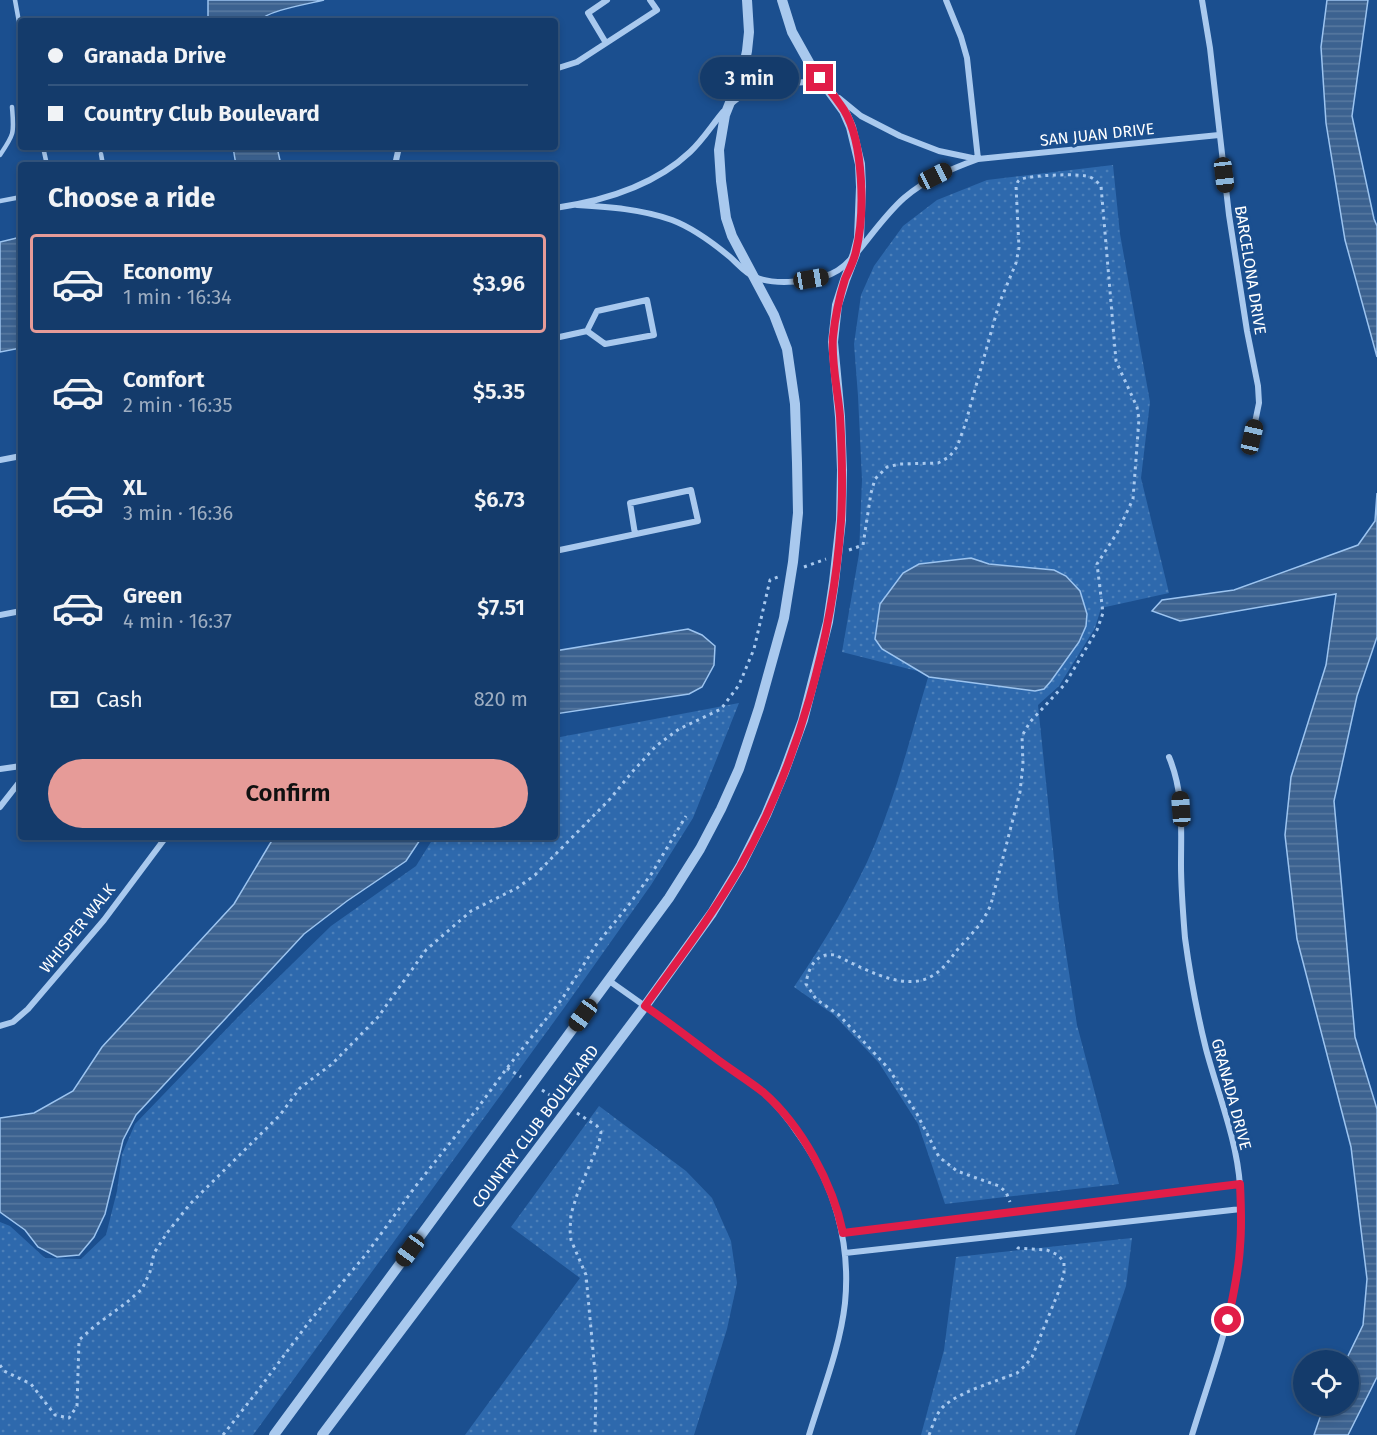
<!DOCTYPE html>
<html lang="en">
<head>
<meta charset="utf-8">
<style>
  body { margin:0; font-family:"Fira Sans",sans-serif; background:#214673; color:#f1f3f6; height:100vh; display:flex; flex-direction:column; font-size:22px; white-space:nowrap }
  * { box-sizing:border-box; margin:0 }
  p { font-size:20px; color:#9dadc1 }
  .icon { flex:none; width:33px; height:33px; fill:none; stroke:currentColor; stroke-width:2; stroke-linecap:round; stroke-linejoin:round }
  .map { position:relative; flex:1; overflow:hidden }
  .panel { position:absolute; left:18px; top:162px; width:540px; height:678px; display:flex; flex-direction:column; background:#143b6b; border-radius:6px; box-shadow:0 3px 9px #0003,0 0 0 2px #33557e }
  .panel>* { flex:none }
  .banner { position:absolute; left:18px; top:18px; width:540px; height:132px; border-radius:6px; box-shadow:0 3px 9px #0003,0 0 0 2px #33557e; display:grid; align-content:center; height:132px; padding:0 30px; background:#143b6b }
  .controls { position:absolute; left:1293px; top:1350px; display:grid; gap:12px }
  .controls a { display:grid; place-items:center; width:66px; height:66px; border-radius:50%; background:#143b6b; box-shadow:0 3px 9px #0003,0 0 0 2px #33557e; font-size:30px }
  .end { position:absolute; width:27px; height:27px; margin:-14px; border:8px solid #e11d48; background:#fff; box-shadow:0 0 0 3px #fff }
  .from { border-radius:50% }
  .bubble { position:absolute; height:42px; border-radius:21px; background:#143b6b; box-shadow:0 3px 9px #0003,0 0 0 2px #33557e; font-size:20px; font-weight:600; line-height:42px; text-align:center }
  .car { position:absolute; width:18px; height:36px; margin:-18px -9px; border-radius:8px; box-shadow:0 0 4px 2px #0007; background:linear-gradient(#222 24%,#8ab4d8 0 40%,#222 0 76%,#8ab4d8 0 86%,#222 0) }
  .banner b { display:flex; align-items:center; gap:21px; height:57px; font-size:22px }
  .banner b+b { border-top:2px solid #33557e }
  .banner i { width:15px; height:15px; background:#f1f3f6 }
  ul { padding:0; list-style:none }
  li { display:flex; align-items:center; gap:18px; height:99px; margin:0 12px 9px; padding:0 18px; border:3px solid transparent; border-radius:6px }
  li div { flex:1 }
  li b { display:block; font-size:22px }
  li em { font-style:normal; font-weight:600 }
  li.on { border-color:#e69b98 }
  li>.icon { width:54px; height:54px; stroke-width:1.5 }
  h2 { padding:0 30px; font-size:27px; line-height:72px }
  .pay { display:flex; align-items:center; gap:15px; height:66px; padding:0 30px; font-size:22px }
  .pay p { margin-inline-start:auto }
  .button { display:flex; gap:12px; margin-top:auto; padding:12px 30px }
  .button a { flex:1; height:69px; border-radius:36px; background:#e69b98; color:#111; font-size:24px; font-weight:600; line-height:69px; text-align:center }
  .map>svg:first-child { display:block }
  .green { fill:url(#green-dots) }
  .water { fill:url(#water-rules); stroke:#9cc4f0; stroke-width:1.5 }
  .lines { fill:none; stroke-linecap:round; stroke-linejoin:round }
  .path { stroke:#a9c9ee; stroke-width:3; stroke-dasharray:3 4.5; stroke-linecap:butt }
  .service { stroke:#a9c9ee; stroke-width:4.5 }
  .minor { stroke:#a9c9ee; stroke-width:6 }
  .tertiary { stroke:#a9c9ee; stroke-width:10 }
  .route { stroke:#e11d48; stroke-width:8 }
  .labels { text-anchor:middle; stroke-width:6; stroke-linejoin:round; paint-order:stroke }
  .street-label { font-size:16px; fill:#fff; stroke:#1b4f8f }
</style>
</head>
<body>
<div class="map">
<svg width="1377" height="1435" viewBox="0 0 1377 1435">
  <defs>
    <pattern id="green-dots" width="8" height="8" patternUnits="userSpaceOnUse" patternTransform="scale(1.5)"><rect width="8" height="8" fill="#2e69ad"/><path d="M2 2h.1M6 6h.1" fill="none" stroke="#4d80b9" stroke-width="1.8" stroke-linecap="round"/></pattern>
    <pattern id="water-rules" width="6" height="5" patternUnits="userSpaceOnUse" patternTransform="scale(1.5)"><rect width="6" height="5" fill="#3c6290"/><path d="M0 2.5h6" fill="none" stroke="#597aa1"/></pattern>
  </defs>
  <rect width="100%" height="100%" fill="#1b4f8f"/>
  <path class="green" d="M1113 165 1120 234 1150 402 1141 478 1169 593 1101 608 1095 628 1059 686 1038 705 1059 907 1077 1025 1119 1184 945 1204 918 1124 879 1063 834 1015 794 987C824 942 854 894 875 844 898 789 912 731 929 674L842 652 859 554 862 480 858 396 854 344 861 295 874 266 903 226 937 200 987 180Z
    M739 703 693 818 651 885 564 1008 253 1435H0V1222L10 1226 45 1258 81 1259 106 1235 117 1191 122 1154 135 1124 239 1016 331 926 416 866 434 837H555V738Z
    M599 1106 686 1171 712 1198 731 1241 737 1283 727 1329 694 1435H465L580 1278 511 1227Z
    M1132 1238 1126 1286 1075 1435H921L944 1350 956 1257Z"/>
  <path class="water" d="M208 0H324C309 4 268 10 259 21H208Z
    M1327 0H1368L1352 116 1374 219 1377 226V357L1345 240 1326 123 1321 47Z
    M233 147H277L281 165H236Z
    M21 237V348L0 352V242Z
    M1377 493V637L1357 696 1334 801 1355 1037 1377 1109V1377L1348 1435H1314L1324 1406H1348V1360H1346L1363 1325 1367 1279 1351 1147 1297 939 1285 835 1291 777 1326 665 1336 594 1180 621 1152 611 1162 600 1234 590 1358 545 1375 521Z
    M971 558 989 564 1054 570 1066 576 1080 591 1087 614 1086 626 1079 642 1051 681 1044 689 1035 691 929 677 882 649 875 639 880 604 903 573 919 564Z
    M688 629 702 635 715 646 714 665 702 687 689 694 555 714V651Z
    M274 837H422L406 861 347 901 304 934 136 1115 123 1140 105 1214 94 1237 79 1255 57 1257 38 1247 25 1230 0 1212V1118L34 1113 73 1091 102 1047 234 904Z"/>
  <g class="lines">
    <path class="path" d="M849 550 863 545 871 493 875 479 887 467 900 464 938 463 949 457 957 447 965 425 999 304 1016 263 1019 248 1016 186C1018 181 1018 180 1022 179 1032 175 1081 173 1090 177 1095 179 1098 183 1101 186L1116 361 1137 407 1139 419 1133 499 1117 533 1097 564 1103 613 1097 630 1065 684 1030 722 1022 736 1023 764 1020 792 991 904C984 922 971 935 958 949 950 959 943 970 932 976 904 993 861 967 835 955 816 952 808 968 806 984L816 999 839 1015 889 1069 917 1114 939 1157 957 1171 999 1186 1006 1192 1010 1202
      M804 567 826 559
      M507 1068 521 1077
      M542 1090 559 1101
      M577 1113 597 1126 601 1132 599 1143 577 1195 571 1214 570 1230 571 1240 586 1275 596 1383 595 1435
      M0 1365 4 1371 31 1384 55 1415 69 1418 77 1406 79 1340 96 1325 126 1303 142 1289 150 1272 154 1253 167 1233 190 1204 280 1115 300 1088 332 1064 378 1017 426 950 471 911 517 888 535 875 610 799 633 771 656 746 679 729 721 709 739 685 754 649 770 580 778 577
      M223 1435 256 1393 309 1322 367 1253 415 1187 477 1109 507 1068 562 999 596 945 628 906 652 873 686 816
      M929 1435C933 1425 936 1413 944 1406 959 1392 997 1381 1017 1373L1025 1366 1032 1357 1058 1293 1064 1273V1262L1058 1255 1047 1250 1018 1248 1014 1244"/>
    <path class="service" d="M15 0 21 33
      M43 147 47 165
      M101 154 103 165
      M0 155C15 133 14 133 12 107
      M0 201 21 197"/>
    <path class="minor" d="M946 0 961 37 967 58 978 159
      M1202 0 1210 48 1229 215 1247 331 1258 386 1259 403 1252 437
      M606 43 588 13 607 0
      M555 69 577 62 657 10 650 0
      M839 98 861 116 900 136 939 151 977 159
      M732 103 746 92 775 84 807 82 826 89
      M395 165 399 147
      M577 205C609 207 641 209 672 220 693 228 712 242 730 257 737 263 746 274 755 277 772 285 805 282 823 277 833 274 843 268 850 260
      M555 208C604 201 654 186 690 152 703 140 712 125 723 112
      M859 250C873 233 887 213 904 198 926 179 951 169 978 159L1219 135
      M555 338 587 331 605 344 654 335 647 300 597 311 587 331
      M0 460 21 456
      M555 551 698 521 691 490 630 503 635 534
      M0 615 21 611
      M1169 757C1184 793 1181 826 1181 865 1181 889 1183 913 1185 938 1190 975 1197 1013 1206 1049 1218 1094 1237 1140 1240 1186 1242 1215 1242 1244 1237 1273 1229 1328 1208 1382 1192 1435
      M0 769 21 766
      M0 807 21 780
      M608 980C645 1006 680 1031 716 1058 731 1070 749 1080 764 1093 777 1105 789 1120 799 1135 834 1184 851 1242 845 1303 840 1348 822 1392 809 1435
      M0 1026 13 1022 28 1009 104 920 166 837
      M843 1233 1240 1184
      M845 1253 1241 1209"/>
    <path class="tertiary" d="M274 1435 669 898 700 849 721 809 739 769 759 708 784 618 793 562 798 513 797 463 795 404 787 349 774 315 732 236 726 218 721 181 719 150 725 115 743 70 747 51 749 32 747 0
      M322 1435 645 1006 712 913 741 865 766 815 784 772 803 720 828 622 834 582 841 520 842 470 840 417 833 342 837 305 845 280 855 254 859 238 861 187 860 164 851 127 844 111 811 66 792 32 782 0"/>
  </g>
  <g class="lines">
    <path class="route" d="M820 78C828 88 837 99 844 110 864 143 865 214 856 251 854 261 849 270 845 279 839 298 835 317 833 337 831 362 838 392 840 416 842 451 843 487 841 521 833 638 798 764 740 867 712 916 678 960 645 1006 670 1023 694 1042 718 1060 733 1071 749 1081 763 1092 802 1126 833 1184 843 1233L1240 1184C1241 1205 1242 1225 1240 1246 1239 1271 1233 1296 1228 1320"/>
  </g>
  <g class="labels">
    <g class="street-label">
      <text transform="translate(1097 134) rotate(-6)" y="6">SAN JUAN DRIVE</text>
      <text transform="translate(1251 270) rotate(81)" y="6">BARCELONA DRIVE</text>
      <text transform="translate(77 928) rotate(-51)" y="6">WHISPER WALK</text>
      <text transform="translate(1232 1094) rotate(75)" y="6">GRANADA DRIVE</text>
      <text transform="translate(535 1126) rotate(-53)" y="6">COUNTRY CLUB BOULEVARD</text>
    </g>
  </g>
</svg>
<div class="controls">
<a><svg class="icon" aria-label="locate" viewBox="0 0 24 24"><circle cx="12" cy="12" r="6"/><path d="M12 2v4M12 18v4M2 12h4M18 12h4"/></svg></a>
</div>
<i class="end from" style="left:1228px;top:1320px"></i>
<i class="end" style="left:820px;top:78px"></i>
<div class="bubble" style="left:700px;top:57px;width:99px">3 min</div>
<i class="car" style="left:1224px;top:175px;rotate:173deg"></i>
<i class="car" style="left:935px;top:176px;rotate:63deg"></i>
<i class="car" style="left:811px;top:279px;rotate:80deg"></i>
<i class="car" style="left:1252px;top:437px;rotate:13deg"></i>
<i class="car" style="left:1181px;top:809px;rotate:356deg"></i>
<i class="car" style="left:583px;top:1015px;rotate:216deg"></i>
<i class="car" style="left:410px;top:1250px;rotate:216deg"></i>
<div class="banner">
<b><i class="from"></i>Granada Drive</b>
<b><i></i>Country Club Boulevard</b>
</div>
<section class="panel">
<h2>Choose a ride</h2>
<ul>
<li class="on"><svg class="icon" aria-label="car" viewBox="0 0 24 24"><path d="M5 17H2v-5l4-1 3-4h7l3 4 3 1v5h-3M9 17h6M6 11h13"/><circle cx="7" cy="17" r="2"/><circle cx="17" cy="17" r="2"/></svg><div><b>Economy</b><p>1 min · 16:34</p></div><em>$3.96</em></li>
<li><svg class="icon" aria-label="car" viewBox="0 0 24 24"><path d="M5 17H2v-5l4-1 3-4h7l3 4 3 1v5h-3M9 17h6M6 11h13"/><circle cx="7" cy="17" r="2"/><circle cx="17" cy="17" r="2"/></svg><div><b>Comfort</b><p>2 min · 16:35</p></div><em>$5.35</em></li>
<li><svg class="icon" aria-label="car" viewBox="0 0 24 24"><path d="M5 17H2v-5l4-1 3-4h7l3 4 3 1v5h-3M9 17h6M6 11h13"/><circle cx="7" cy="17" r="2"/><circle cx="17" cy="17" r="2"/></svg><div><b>XL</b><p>3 min · 16:36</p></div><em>$6.73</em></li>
<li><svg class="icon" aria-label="car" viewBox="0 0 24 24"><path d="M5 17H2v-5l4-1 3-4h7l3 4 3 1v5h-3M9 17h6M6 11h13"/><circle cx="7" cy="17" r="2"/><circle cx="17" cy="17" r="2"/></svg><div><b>Green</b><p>4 min · 16:37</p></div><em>$7.51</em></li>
</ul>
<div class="pay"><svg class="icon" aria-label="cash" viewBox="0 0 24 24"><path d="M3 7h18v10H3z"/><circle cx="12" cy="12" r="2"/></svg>Cash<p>820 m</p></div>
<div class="button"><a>Confirm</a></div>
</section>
</div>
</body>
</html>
